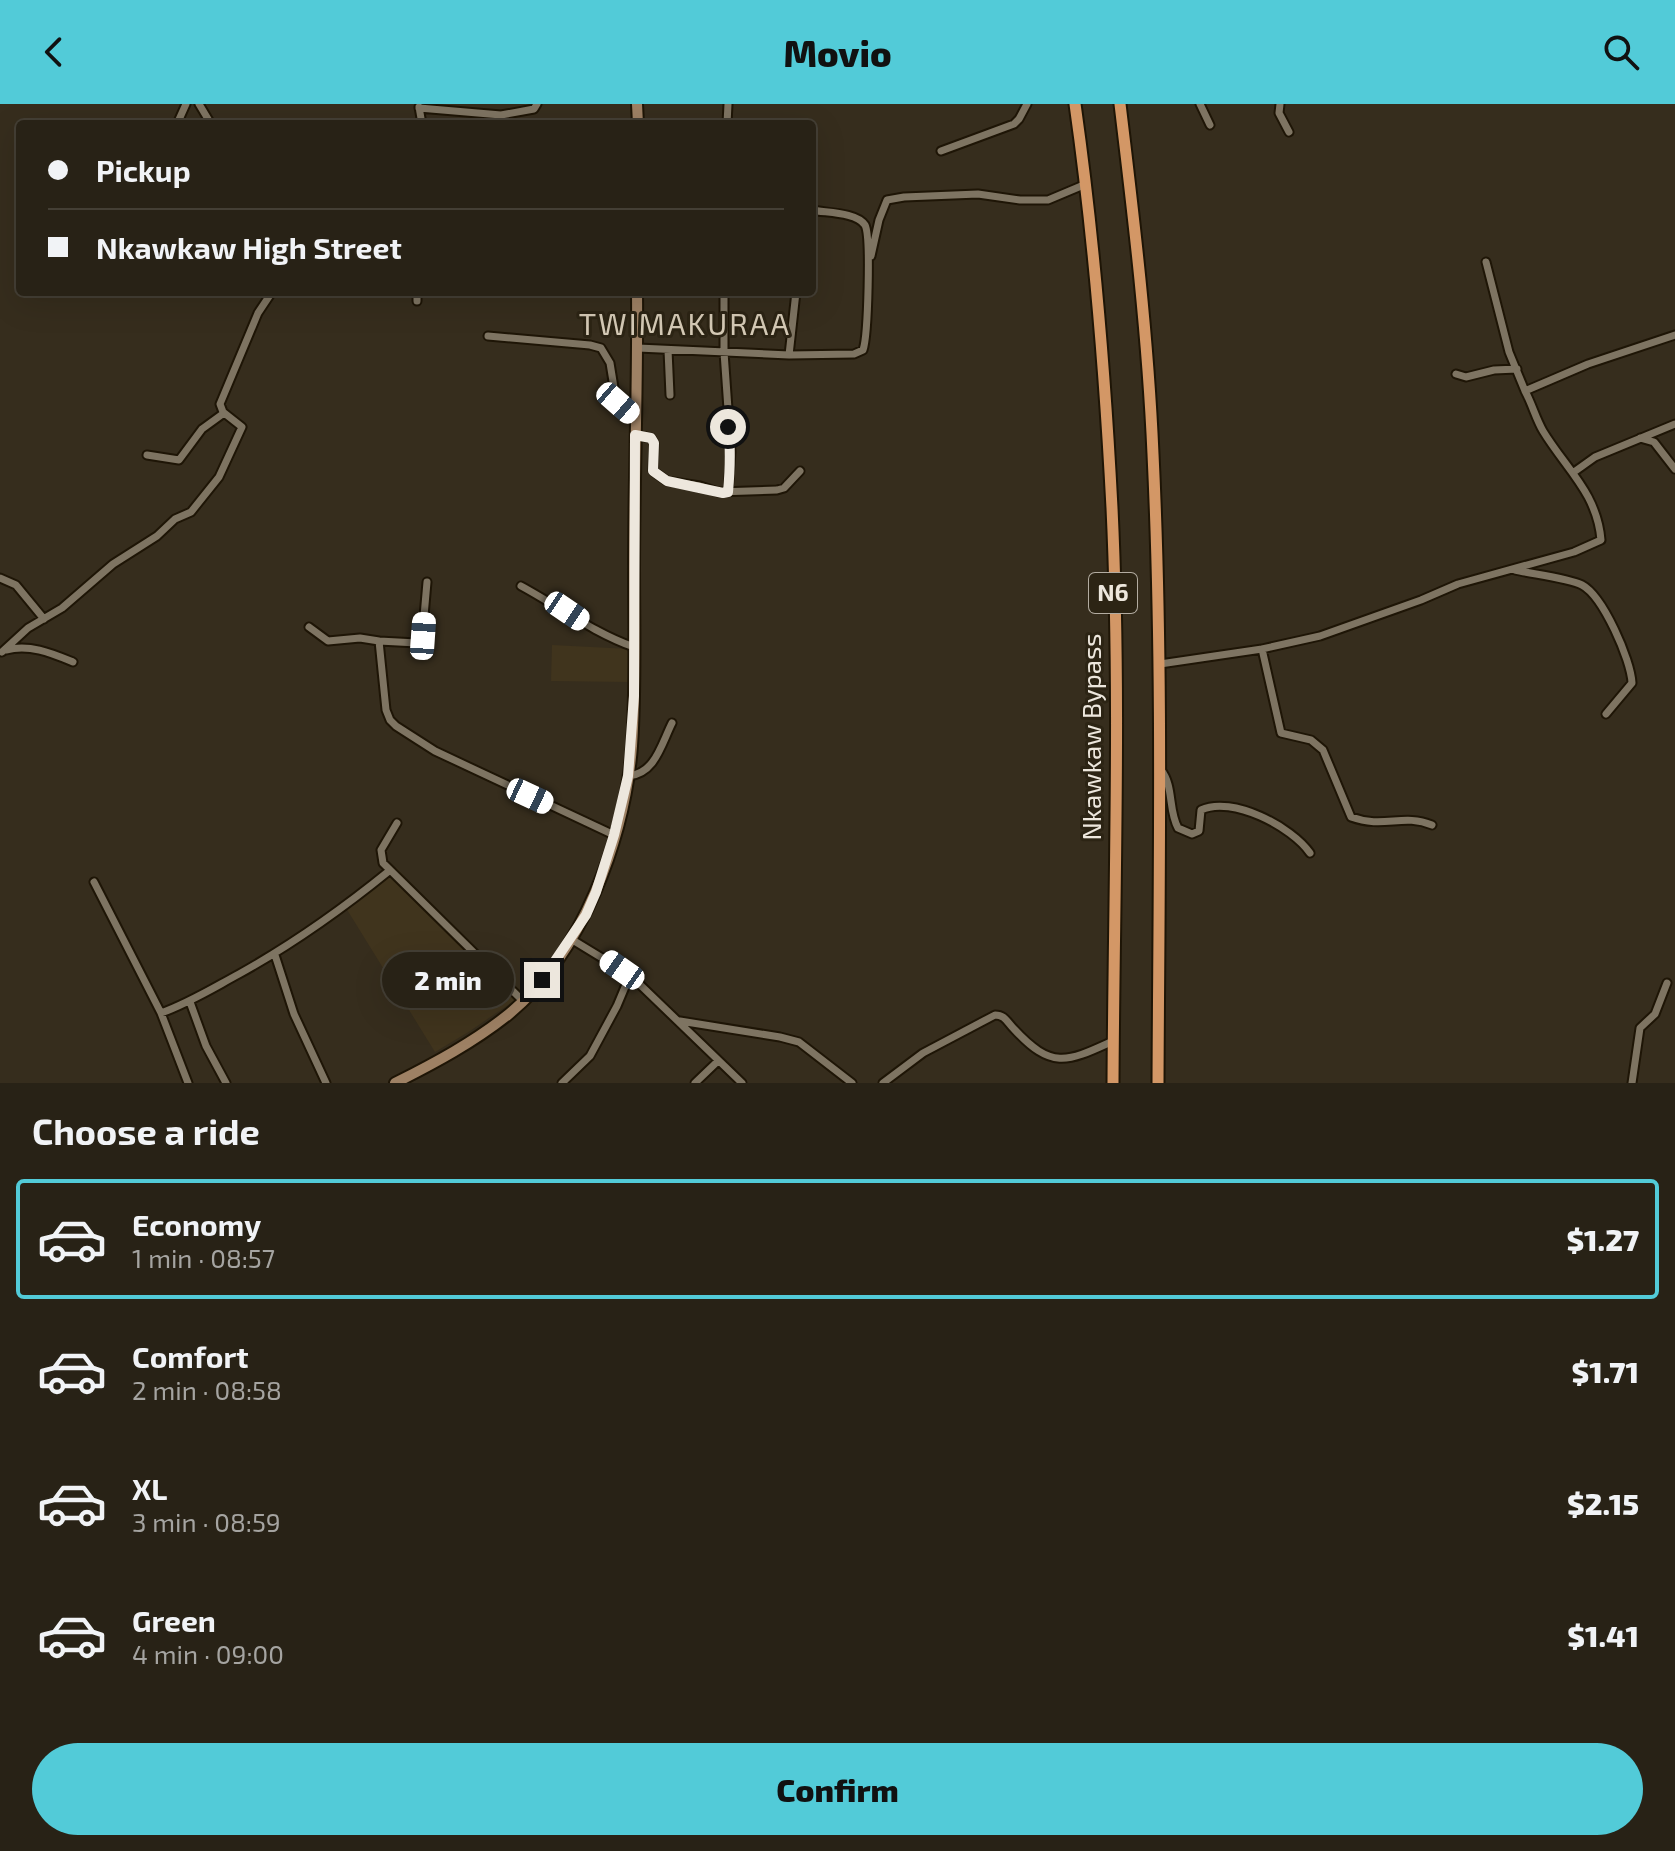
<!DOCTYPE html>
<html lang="en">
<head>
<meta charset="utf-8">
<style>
  body { margin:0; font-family:"Exo 2",sans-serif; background:#302a1f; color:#f1f3f6; height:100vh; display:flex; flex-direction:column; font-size:30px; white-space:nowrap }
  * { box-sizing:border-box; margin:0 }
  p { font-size:26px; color:#a5a4a1 }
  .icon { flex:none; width:44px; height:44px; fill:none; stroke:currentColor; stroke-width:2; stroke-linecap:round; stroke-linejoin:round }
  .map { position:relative; height:979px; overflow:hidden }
  .drawer { display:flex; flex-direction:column; background:#282216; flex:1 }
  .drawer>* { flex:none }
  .banner { position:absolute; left:16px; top:16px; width:800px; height:176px; border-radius:8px; box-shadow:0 8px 32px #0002,0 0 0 2px #443f35; display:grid; align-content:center; height:176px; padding:0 32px; background:#282216 }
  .end { position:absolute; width:36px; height:36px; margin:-18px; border:10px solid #ede7dd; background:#111; box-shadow:0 0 0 4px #111 }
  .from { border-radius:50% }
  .bubble { position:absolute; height:56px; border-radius:28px; background:#282216; box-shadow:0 8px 32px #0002,0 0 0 2px #443f35; font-size:26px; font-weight:800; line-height:56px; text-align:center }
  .car { position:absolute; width:24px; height:48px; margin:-24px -12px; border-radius:10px; box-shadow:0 0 6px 2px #0007; background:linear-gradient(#fff 24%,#345 0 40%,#fff 0 76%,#345 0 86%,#fff 0) }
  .banner b { display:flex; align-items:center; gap:28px; height:76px; font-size:30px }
  .banner b+b { border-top:2px solid #443f35 }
  .banner i { width:20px; height:20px; background:#f1f3f6 }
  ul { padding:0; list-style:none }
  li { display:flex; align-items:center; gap:24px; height:120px; margin:0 16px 12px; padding:0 16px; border:4px solid transparent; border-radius:8px }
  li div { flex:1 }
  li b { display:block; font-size:30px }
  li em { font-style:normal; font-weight:800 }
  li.selected { border-color:#52cbd8 }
  li>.icon { width:72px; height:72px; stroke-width:1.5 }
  h2 { padding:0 32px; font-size:36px; line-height:96px }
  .primary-button { display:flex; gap:16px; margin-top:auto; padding:16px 32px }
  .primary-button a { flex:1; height:92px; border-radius:48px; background:#52cbd8; color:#111; font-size:32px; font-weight:800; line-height:92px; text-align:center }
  header { display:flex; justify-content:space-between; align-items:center; height:104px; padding:0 32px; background:#52cbd8; color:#111; font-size:36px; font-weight:800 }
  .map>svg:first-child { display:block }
  .built { fill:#40341d }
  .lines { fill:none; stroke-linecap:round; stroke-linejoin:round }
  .minor-casing { stroke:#1e1506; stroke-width:11 }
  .secondary-casing { stroke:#1e1506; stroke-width:14 }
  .trunk-casing { stroke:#1e1506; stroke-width:15 }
  .minor { stroke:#7e7462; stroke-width:7 }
  .secondary { stroke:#9e8164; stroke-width:10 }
  .trunk { stroke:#d39766; stroke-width:11 }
  .route { stroke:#ede7dd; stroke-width:10 }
  .labels { text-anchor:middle; stroke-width:6; stroke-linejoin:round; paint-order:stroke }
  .shield { fill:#2c2414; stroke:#b3aca1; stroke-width:2 }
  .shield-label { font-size:24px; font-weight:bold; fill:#ede7dd }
  .street-label { font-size:26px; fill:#ede7dd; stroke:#2c2414 }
  .quarter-label { font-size:30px; letter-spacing:2px; fill:#d4c9b5; stroke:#2c2414 }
</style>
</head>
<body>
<header><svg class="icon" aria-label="back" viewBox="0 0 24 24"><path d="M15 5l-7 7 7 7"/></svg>Movio<svg class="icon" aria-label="search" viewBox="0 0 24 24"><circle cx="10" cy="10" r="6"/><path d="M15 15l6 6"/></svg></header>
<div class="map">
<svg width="1675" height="979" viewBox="0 0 1675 979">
  <rect width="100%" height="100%" fill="#362d1d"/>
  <path class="built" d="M552 541 630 545 629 578 551 577Z
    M397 764 515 896 470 927 435 948 346 804Z"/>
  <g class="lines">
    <defs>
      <path id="minor" d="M199 0 211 20
        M1200 0 1210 21
        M1280 0 1279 9 1289 28
        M419 3 422 20
        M419 4 501 11 534 5 537 0
        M177 20 186 0
        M727 20 728 0
        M941 47 1014 20 1019 15 1027 0
        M871 152 879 116 887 96 904 93 978 90 1020 96H1048L1086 80
        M1486 158 1509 248 1525 287
        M724 188V248L731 348 728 388
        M417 197V188
        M488 232 590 241 601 244 610 259 616 296 635 314
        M638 244 789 251 854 250 863 246C868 232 871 132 865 121 856 108 826 109 812 106
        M668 246 670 291
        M789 251 796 188
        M1456 270 1466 273 1494 266 1517 265
        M635 331 651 334 654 339 653 367 667 377 700 382 718 388 777 386 784 384 800 367
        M1640 334 1654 338 1675 365
        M147 351 179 356 202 325 224 309
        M1574 368 1595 353 1675 320
        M1515 466C1532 470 1568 474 1582 481 1603 492 1631 556 1632 579L1606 610
        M0 474 16 481 44 515
        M521 482C558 502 594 529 634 543
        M309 523 328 537 360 534 379 537 386 606 390 616 396 622 435 647 614 731
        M379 537 417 539 422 535 427 478
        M1262 545 1281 629 1311 636 1323 646 1351 713C1384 725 1403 709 1432 721
        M6 546C30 540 51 549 73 558
        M2 548 28 524 62 504 113 460 157 432 175 415 191 408 219 373 242 323 223 308 220 300 258 209 272 188
        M1160 560 1262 545 1320 532 1421 496 1458 480 1574 448 1601 436C1597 389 1566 365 1543 327 1536 315 1532 300 1525 287L1588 260 1675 231
        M1161 666C1174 682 1168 706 1178 724L1192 730 1199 727 1201 706C1232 691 1292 723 1310 749
        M628 672C655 670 661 641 672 619
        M397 719 381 746 383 759 523 897
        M94 778 161 909 188 979
        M571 835 630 871 742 979
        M275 851 294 910 326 979
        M190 898 206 942 226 979
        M161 909C189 899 213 884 239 870 293 840 341 806 389 767
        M680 917 780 933 799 938 852 979
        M562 979 590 952 617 902 630 871
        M695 979 718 957
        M883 979 923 949 995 911C1005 911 1007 918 1014 925 1052 966 1067 958 1113 937
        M1632 979 1640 924 1655 910 1667 879"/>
      <path id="secondary" d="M637 0 638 20
        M395 979C435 959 474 938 509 910 582 850 625 734 632 642 636 583 634 525 634 466 634 373 638 281 637 188"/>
      <path id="trunk" d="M1075 0C1094 134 1105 269 1112 404 1121 595 1114 787 1113 979
        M1120 0C1134 116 1148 233 1153 350 1163 559 1159 769 1158 979"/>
    </defs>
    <use href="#minor" class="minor-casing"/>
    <use href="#secondary" class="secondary-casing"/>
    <use href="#trunk" class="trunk-casing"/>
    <use href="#minor" class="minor"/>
    <use href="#secondary" class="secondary"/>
    <use href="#trunk" class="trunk"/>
  </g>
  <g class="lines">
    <path class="route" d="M542 876 586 811 596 788 614 731 628 672 634 592 635 331 651 334 654 339 653 367 667 377 723 389 728 388C730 366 731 345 728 323"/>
  </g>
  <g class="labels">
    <rect class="shield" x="1089" y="469" width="48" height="40" rx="6"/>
    <g class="shield-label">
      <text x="1113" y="497">N6</text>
    </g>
    <g class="street-label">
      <text transform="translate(1092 633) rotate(-90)" y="9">Nkawkaw Bypass</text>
    </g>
    <g class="quarter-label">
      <text x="685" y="231">TWIMAKURAA</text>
    </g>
  </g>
</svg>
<i class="end from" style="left:728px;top:323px"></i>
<i class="end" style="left:542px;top:876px"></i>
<div class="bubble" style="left:382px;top:848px;width:132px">2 min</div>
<i class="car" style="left:618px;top:299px;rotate:131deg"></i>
<i class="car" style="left:567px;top:507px;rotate:124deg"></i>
<i class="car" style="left:423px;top:532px;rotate:4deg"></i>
<i class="car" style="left:530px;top:692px;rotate:115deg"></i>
<i class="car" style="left:622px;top:866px;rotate:305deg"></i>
<div class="banner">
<b><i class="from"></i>Pickup</b>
<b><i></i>Nkawkaw High Street</b>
</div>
</div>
<section class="drawer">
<h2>Choose a ride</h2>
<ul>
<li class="selected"><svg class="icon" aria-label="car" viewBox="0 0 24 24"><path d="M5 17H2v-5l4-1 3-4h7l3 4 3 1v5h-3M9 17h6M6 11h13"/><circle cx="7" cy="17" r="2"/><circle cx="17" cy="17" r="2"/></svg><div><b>Economy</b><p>1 min · 08:57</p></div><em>$1.27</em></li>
<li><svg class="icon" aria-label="car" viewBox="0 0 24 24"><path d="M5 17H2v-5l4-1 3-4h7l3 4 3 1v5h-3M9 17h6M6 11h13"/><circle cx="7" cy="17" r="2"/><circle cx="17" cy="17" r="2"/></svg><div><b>Comfort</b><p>2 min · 08:58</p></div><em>$1.71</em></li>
<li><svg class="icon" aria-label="car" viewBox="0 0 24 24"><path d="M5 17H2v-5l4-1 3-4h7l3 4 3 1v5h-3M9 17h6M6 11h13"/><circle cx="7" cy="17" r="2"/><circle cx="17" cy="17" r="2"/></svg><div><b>XL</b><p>3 min · 08:59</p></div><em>$2.15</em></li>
<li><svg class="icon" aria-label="car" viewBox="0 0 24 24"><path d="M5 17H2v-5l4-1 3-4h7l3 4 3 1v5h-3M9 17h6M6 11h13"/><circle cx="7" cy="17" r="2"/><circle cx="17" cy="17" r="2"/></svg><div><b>Green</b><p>4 min · 09:00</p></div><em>$1.41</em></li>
</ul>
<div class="primary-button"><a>Confirm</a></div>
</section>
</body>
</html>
